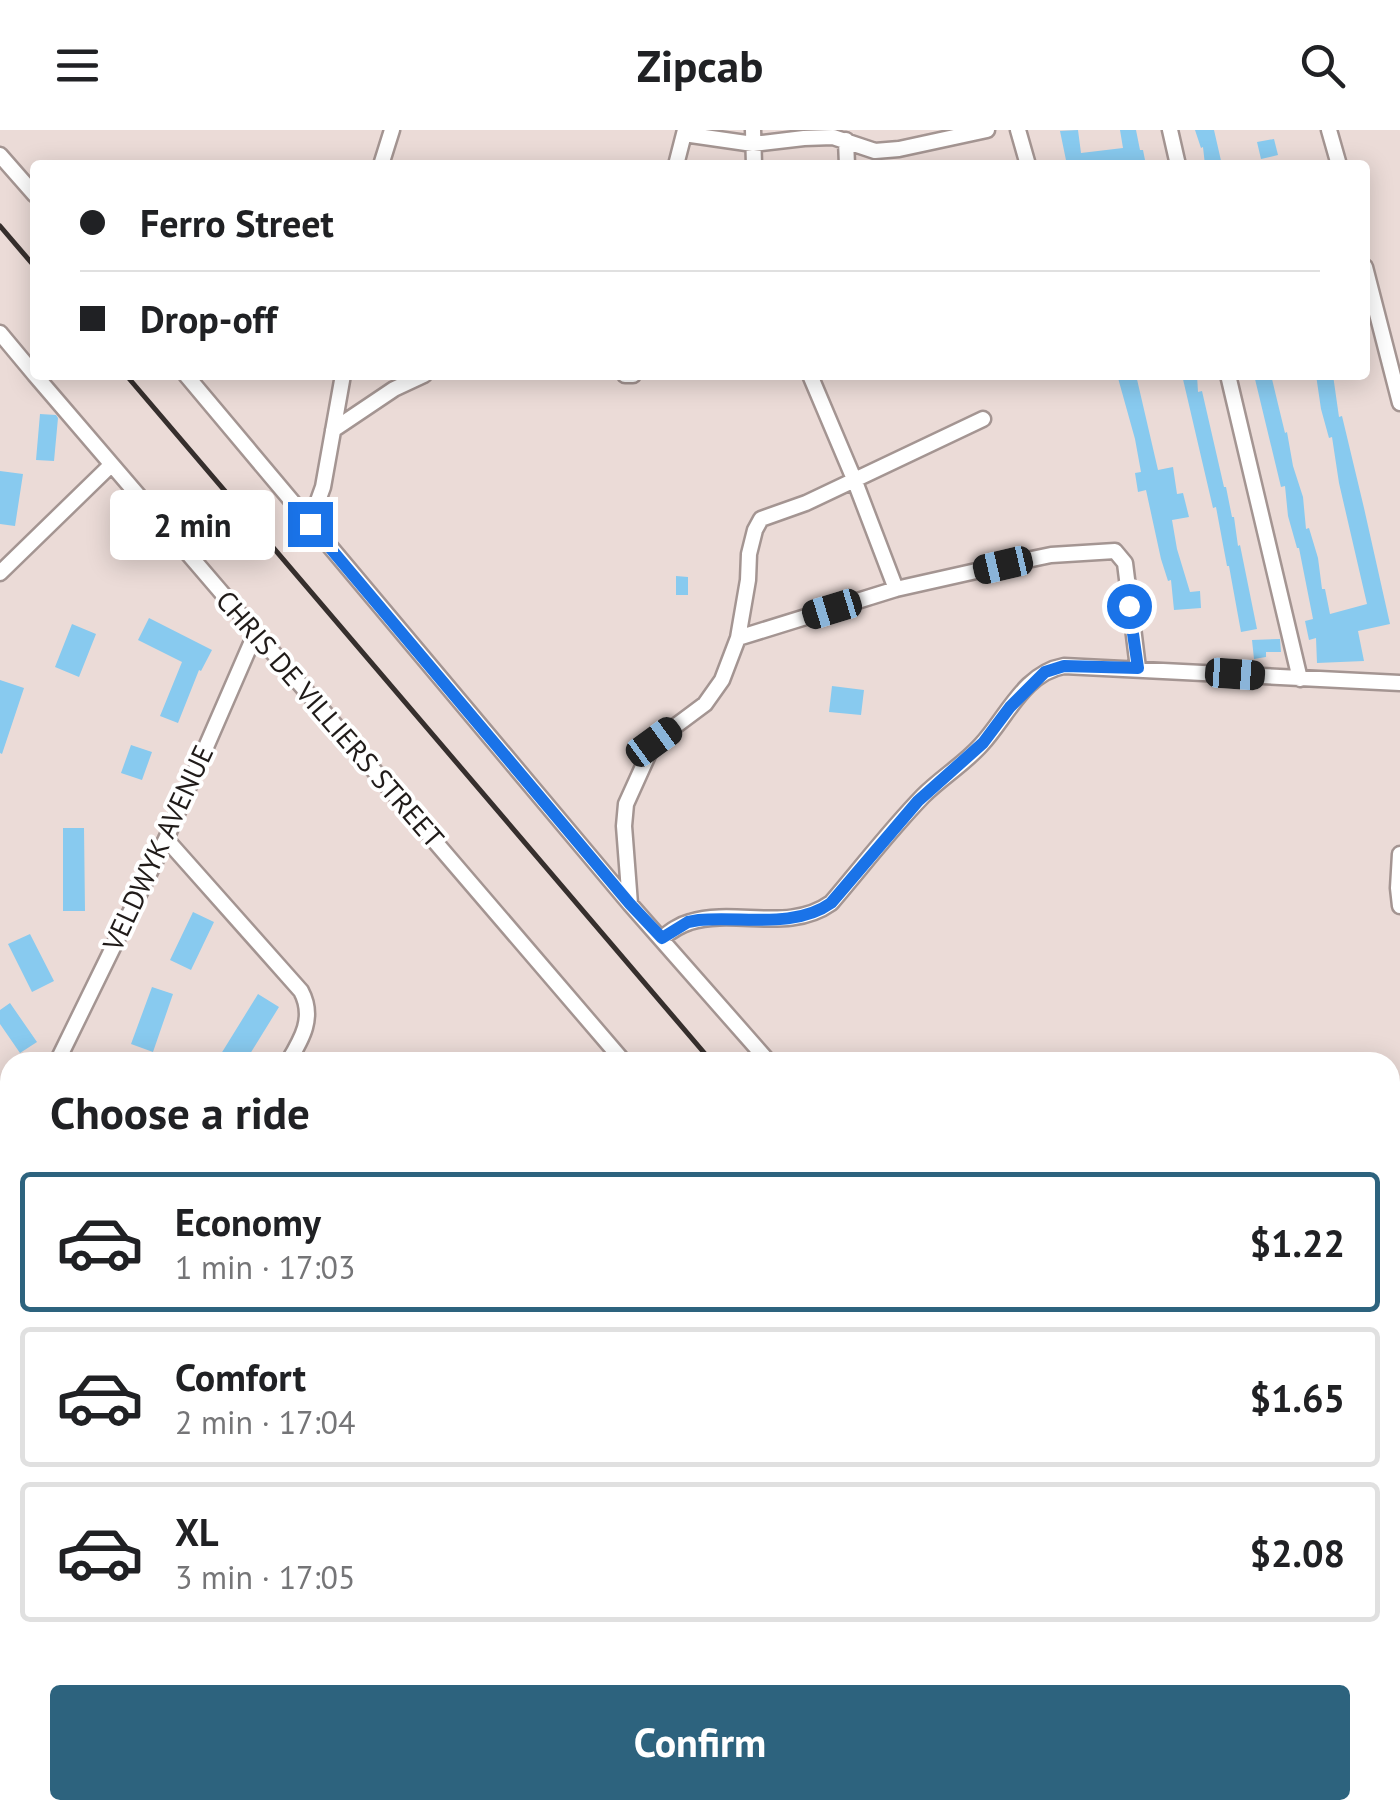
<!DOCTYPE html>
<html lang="en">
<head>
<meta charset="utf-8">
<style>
  body { margin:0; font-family:"PT Sans",sans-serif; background:#f6f6f6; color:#202124; height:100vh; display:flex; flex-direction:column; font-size:38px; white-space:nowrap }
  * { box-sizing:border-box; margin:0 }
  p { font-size:32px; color:#757577 }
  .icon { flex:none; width:55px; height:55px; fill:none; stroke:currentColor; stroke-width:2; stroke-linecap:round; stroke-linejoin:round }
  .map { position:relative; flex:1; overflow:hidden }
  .details { position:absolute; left:0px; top:922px; width:1400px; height:768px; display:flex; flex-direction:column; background:#fff; border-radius:30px 30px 0 0; box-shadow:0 5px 25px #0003 }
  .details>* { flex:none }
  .hud { position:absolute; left:30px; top:30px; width:1340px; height:220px; border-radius:10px; box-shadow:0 5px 25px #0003; display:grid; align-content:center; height:220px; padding:0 50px; background:#fff }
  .end { position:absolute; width:45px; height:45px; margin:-22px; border:12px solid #1a73e8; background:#fff; box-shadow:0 0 0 5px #fff }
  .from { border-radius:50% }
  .bubble { position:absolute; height:70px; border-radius:10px; background:#fff; box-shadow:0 5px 25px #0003; font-size:32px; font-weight:800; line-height:70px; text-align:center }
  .car { position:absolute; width:30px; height:60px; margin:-30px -15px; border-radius:12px; box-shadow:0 0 8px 2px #0007; background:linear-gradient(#222 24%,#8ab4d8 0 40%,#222 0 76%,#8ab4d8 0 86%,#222 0) }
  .hud b { display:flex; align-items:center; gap:35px; height:95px; font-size:38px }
  .hud b+b { border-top:2px solid #e0e0e0 }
  .hud i { width:25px; height:25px; background:#202124 }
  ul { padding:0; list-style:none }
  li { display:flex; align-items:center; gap:30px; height:140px; margin:0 20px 15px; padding:0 30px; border:5px solid #e0e0e0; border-radius:10px }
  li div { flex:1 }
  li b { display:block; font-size:38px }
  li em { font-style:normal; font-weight:800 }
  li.active { border-color:#2d637e }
  li>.icon { width:90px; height:90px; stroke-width:1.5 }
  h2 { padding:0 50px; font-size:45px; line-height:120px }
  .cta { display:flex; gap:20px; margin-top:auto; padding:20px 50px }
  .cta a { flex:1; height:115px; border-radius:10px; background:#2d637e; color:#fff; font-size:40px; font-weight:800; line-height:115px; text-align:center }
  header { display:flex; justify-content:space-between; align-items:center; height:130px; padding:0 50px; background:#fff; font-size:45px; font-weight:800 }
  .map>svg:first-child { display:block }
  .building { fill:#88caef }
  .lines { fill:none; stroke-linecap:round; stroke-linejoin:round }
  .street-casing { stroke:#a49592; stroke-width:19 }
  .highway-casing { stroke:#a05b4c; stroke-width:30 }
  .street { stroke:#fff; stroke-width:14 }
  .highway { stroke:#e57d68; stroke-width:25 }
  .rail { stroke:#362f2d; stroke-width:5 }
  .route { stroke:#1a73e8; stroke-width:12 }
  .labels { text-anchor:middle; stroke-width:8; stroke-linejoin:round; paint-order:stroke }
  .street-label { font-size:28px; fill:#201b19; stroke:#fff }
</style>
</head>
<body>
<header><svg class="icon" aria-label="menu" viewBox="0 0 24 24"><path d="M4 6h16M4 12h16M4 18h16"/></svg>Zipcab<svg class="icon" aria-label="search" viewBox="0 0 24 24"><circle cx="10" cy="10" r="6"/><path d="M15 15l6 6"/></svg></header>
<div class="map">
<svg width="1400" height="1689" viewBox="0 0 1400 1689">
  <rect width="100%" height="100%" fill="#ebdbd7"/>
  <path class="building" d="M1078 0 1081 23 1123 18 1120 0H1136L1140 20H1143L1146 35H1130L1129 31 1098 35H1067L1060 1Z
    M1195 0H1214L1222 35H1205L1203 17 1201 18Z
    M1274 9 1278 25 1261 29 1257 12Z
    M1132 245H1136L1158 340 1173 337 1177 364 1183 363 1189 387 1172 390 1177 419 1190 462 1200 461 1201 478 1174 480 1171 450 1168 451 1161 429 1146 360 1138 362 1135 343 1141 342 1135 309 1118 248Z
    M1182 245H1197L1198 262 1202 261 1224 357H1226L1232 387H1234L1238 416 1240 415 1257 499 1241 502 1229 436H1227L1216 377 1213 378Z
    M1254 245H1271L1285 303 1287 302 1293 336 1303 367 1306 399 1309 398 1318 428 1322 459H1325L1330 484 1367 474 1339 353 1332 307 1329 308 1321 279 1316 245H1333L1339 287 1342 286 1364 378 1390 494 1358 501 1364 531 1317 533 1316 508 1309 510 1305 491 1313 489 1299 418H1297L1288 386 1285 356 1281 357Z
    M40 284 56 285 58 288 54 331 36 330Z
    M0 341 23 344 15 396 0 394Z
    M676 446 688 447V465H676Z
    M149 488 212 520 201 541 199 540 178 593 160 586 182 532 138 510Z
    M72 494 96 504 79 547 55 537Z
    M1280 509 1281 522H1266V527L1254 529 1252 510Z
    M0 550 24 558 2 624 0 623Z
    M832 556 864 560 861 585 829 582Z
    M131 615 152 622 142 650 121 643Z
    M63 698H84L85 781H63Z
    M193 782 214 792 191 840 170 830Z
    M30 804 54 851 32 862 8 814Z
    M152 857 173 864 153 922 131 914Z
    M258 864 279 877 245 932H216Z
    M10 873 37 912 20 923 0 894V880Z"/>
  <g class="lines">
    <defs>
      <path id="street" d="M753 0 754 35
        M1018 0 1028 35
        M1170 0 1178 35
        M1329 0 1339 35
        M684 4 753 14 804 8 833 7 875 21 899 19 987 0
        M846 10 847 35
        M0 25 35 65
        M381 35 392 0
        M676 35 685 0
        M1365 137 1400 273
        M0 203 35 245
        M35 245 624 932
        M186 245 630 774 769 932
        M625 245H633
        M810 245 854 349 896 459
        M1228 245 1300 549
        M333 300 394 259 424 245
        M310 393 323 357 343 245
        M0 443 111 335
        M738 508 896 459 1003 435 1051 425 1115 421 1125 433 1138 538
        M166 709 301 861C315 887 302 909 288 932
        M1400 724 1398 758 1400 776
        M630 774 624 696 626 674 654 612 705 574 722 550 738 508 748 450 749 424 755 400 761 389 806 373 983 289
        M662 808C671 801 679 795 690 792 736 778 789 803 831 773 861 738 890 700 923 666 941 648 964 634 981 615 1007 587 1024 543 1064 536L1400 553
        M57 932 166 709 256 502
        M0 1387H10
        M1390 1522 1400 1529"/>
      <path id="highway" d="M0 1571 10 1572
        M1065 1680 1099 1689
        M1115 1680 1149 1689"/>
    </defs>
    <use href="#street" class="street-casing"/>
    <use href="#highway" class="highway-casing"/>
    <use href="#street" class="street"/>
    <use href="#highway" class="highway"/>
    <path class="rail" d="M0 96 35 137
      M126 245 712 932
      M1390 1571 1400 1574"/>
  </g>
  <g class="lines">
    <path class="route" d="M310 394 630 774 662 808 688 792 699 790C741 786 795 799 831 773L918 671 983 613 1010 577 1045 542 1064 536 1138 538 1129 476"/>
  </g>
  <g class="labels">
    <g class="street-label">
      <text transform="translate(330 589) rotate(49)" y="10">CHRIS DE VILLIERS STREET</text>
      <text transform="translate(158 718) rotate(-65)" y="10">VELDWYK AVENUE</text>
    </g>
  </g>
</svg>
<i class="end from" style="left:1129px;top:476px"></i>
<i class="end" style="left:310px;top:394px"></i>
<div class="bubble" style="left:110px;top:360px;width:165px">2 min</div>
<i class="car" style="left:1003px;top:435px;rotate:257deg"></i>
<i class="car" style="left:832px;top:479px;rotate:253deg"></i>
<i class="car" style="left:1235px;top:544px;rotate:94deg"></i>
<i class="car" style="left:654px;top:612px;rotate:54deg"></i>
<div class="hud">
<b><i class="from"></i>Ferro Street</b>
<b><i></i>Drop-off</b>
</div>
<section class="details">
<h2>Choose a ride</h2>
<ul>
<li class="active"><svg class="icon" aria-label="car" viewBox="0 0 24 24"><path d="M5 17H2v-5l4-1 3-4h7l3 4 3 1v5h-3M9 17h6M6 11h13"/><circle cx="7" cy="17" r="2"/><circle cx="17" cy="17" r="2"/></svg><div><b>Economy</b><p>1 min · 17:03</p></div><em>$1.22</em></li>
<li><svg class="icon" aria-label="car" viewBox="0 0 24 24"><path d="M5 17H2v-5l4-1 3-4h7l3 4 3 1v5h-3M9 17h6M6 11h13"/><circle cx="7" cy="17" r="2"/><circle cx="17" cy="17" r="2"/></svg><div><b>Comfort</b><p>2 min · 17:04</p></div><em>$1.65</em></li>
<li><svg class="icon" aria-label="car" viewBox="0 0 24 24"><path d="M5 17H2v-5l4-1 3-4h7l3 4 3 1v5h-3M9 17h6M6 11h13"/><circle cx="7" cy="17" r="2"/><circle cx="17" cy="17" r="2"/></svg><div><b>XL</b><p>3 min · 17:05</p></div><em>$2.08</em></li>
</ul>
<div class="cta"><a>Confirm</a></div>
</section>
</div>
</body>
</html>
